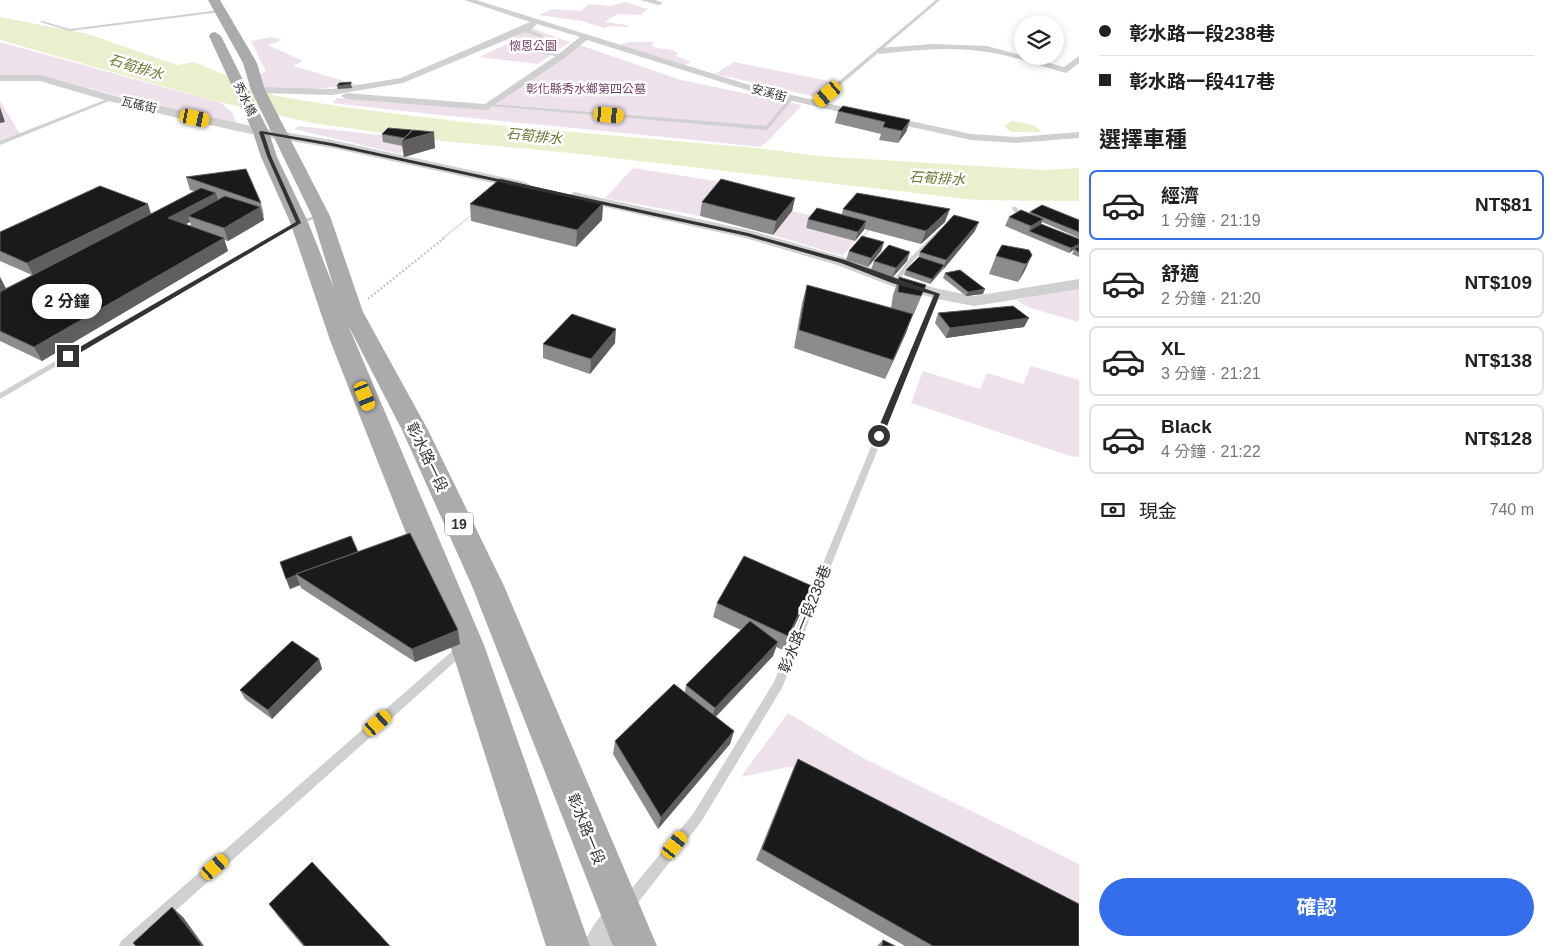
<!DOCTYPE html>
<html lang="zh-TW">
<head>
<meta charset="utf-8">
<style>
  body { margin:0; font-family:Arial,"Noto Sans TC",sans-serif; background:#f6f6f6; color:#202124; height:100vh; display:flex; flex-direction:column; font-size:19px; white-space:nowrap }
  * { box-sizing:border-box; margin:0 }
  p { font-size:16px; color:#757577 }
  .icon { flex:none; width:28px; height:28px; fill:none; stroke:currentColor; stroke-width:2; stroke-linecap:round; stroke-linejoin:round }
  .map { position:relative; flex:1; overflow:hidden }
  .side { display:flex; flex-direction:column; background:#fff; width:475px }
  .side>* { flex:none }
  .hud { display:grid; align-content:center; height:110px; padding:0 20px; background:#fff }
  .fabs { position:absolute; left:1014px; top:15px; display:grid; gap:10px }
  .fabs a { display:grid; place-items:center; width:50px; height:50px; border-radius:50%; background:#fff; box-shadow:0 2px 8px #0003; font-size:25px }
  .end { position:absolute; width:22px; height:22px; margin:-11px; border:6px solid #333; background:#fff; box-shadow:0 0 0 2px #fff }
  .from { border-radius:50% }
  .bubble { position:absolute; height:35px; border-radius:18px; background:#fff; box-shadow:0 2px 8px #0003; font-size:16px; font-weight:700; line-height:35px; text-align:center }
  .car { position:absolute; width:15px; height:30px; margin:-15px -8px; border-radius:6px; box-shadow:0 0 4px 1px #0007; background:linear-gradient(#f5c518 24%,#345 0 40%,#f5c518 0 76%,#345 0 86%,#f5c518 0) }
  .hud b { display:flex; align-items:center; gap:18px; height:48px; font-size:19px }
  .hud b+b { border-top:1px solid #e0e0e0 }
  .hud i { width:12px; height:12px; background:#202124 }
  ul { padding:0; list-style:none }
  li { display:flex; align-items:center; gap:15px; height:70px; margin:0 10px 8px; padding:0 10px; border:2px solid #e0e0e0; border-radius:8px }
  li div { flex:1 }
  li b { display:block; font-size:19px }
  li em { font-style:normal; font-weight:700 }
  li.on { border-color:#346eea }
  li>.icon { width:45px; height:45px; stroke-width:1.5 }
  h2 { padding:0 20px; font-size:22px; line-height:60px }
  .pay { display:flex; align-items:center; gap:12px; height:55px; padding:0 20px; font-size:19px }
  .pay p { margin-inline-start:auto }
  .button { display:flex; gap:10px; margin-top:auto; padding:10px 20px }
  .button a { flex:1; height:58px; border-radius:30px; background:#346eea; color:#fff; font-size:20px; font-weight:700; line-height:58px; text-align:center }
  main { display:flex; flex:1; min-height:0 }
  .map>svg:first-child { display:block }
  .green { fill:#efe1ec }
  .water { fill:#eaefce }
  .lines { fill:none; stroke-linecap:round; stroke-linejoin:round }
  .path-far1 { stroke:#cacaca; stroke-width:2; stroke-dasharray:1 1; stroke-linecap:butt }
  .path { stroke:#cacaca; stroke-width:2.5; stroke-dasharray:2 2; stroke-linecap:butt }
  .service { fill:#d0d0d0; fill-rule:evenodd }
  .pedestrian { fill:#d0d0d0; fill-rule:evenodd }
  .minor { fill:#d0d0d0; fill-rule:evenodd }
  .tertiary { fill:#d0d0d0; fill-rule:evenodd }
  .primary { fill:#ababab; fill-rule:evenodd }
  .wall { fill:#8c8c8c; fill-rule:evenodd }
  .shaded-wall { fill:#5f5f5f }
  .building { fill:#1a1a1a; stroke:#5f5f5f }
  .route { fill:#333 }
  .labels { text-anchor:middle; stroke-width:5; stroke-linejoin:round; paint-order:stroke }
  .far-park-label { font-size:12px; fill:#713d62; stroke:#fff }
  .far-street-label { font-size:12px; fill:#333; stroke:#fff }
  .far-water-label { font-size:14px; font-style:italic; fill:#6d7731; stroke:#fff }
  .shield { fill:#fff; stroke:#707070; stroke-width:1 }
  .shield-label { font-size:14px; font-weight:bold; fill:#333 }
  .street-label { font-size:15px; fill:#333; stroke:#fff }
</style>
</head>
<body>
<main>
<div class="map">
<svg width="1079" height="946" viewBox="0 0 1079 946">
  <rect width="100%" height="100%" fill="#fff"/>
  <path class="green" d="M625 2 648 9 640 15 617 14 605 22 628 25 627 27 611 26 604 28 582 21 539 15 552 9 581 11 589 4 610 6Z
    M531 28 570 42 538 64 479 57 518 39 511 36Z
    M271 37 282 40 268 45 303 61 293 66 358 85 311 89 261 88 255 75 266 72 251 41Z
    M0 42 221 103 232 112 239 129 48 77 15 75 0 77Z
    M629 42H654L651 47 672 50 678 53 676 56 691 62 685 65 619 45Z
    M580 45 681 80 802 105 767 142 760 147C617 131 475 120 332 103L337 98 489 109Z
    M734 62 839 83 821 98 715 74Z
    M0 101 21 136 0 144Z
    M299 126 415 139 400 154 294 129Z
    M633 168 722 182 718 192 700 216 605 198Z
    M792 211 814 216 805 228 854 241 843 256 773 235Z
    M1079 288V322L1030 308 1016 300Z
    M1031 366 1079 380V457L1070 456 911 403 923 371 980 389 987 373 1023 384Z
    M788 713 863 758 1079 864V907L810 769 788 767 741 777Z"/>
  <path class="water" d="M0 17 88 34 177 65 194 62 276 96 350 108 472 123 766 149 817 156 1043 170 1079 168V201L976 200 571 153 432 140 313 123 211 100 0 40Z
    M1012 121 1034 125 1042 132H1011L1004 126Z"/>
  <g class="lines">
    <path class="path-far1" d="M862 238 868 231
      M442 239 474 213"/>
    <path class="path" d="M368 299 444 238"/>
    <path class="service" d="M936 0H940L817 105H813V103Z
      M220 10 221 12 70 31 40 22 42 21 70 29Z
      M110 98 114 99 0 145V141Z
      M789 98 793 99 767 130 490 106 488 105 490 104 766 126Z
      M1012 207H1016L1028 219V221H1024L1012 209Z
      M321 214 324 216 323 217 301 223 0 399V393L297 221Z
      M942 227 947 228 914 260 897 283H893L892 282 910 258Z
      M937 292 940 294 782 688 701 822 633 909 628 911 623 909 621 904 623 899 693 814 774 682 934 294Z
      M463 643 467 645 468 648 467 651 136 946H119L121 941 459 645Z"/>
    <path class="pedestrian" d="M523 28 542 35 545 42 534 50 566 55 563 57 529 52V48L539 41 537 36 521 31Z"/>
    <path class="minor" d="M464 0H476L756 87 861 111 866 114 861 117 750 91 587 40 566 57 487 110 346 99 341 96 346 93 485 104 560 53 580 37 537 24 532 29 403 83 332 95 258 93 253 90 258 87 332 89 401 78 530 22Z
      M640 0H655L663 3 659 5Z
      M933 44 987 46 1064 67 1079 56V63L1066 73C1040 66 1014 56 987 52 951 46 915 50 879 54L875 51 879 48Z
      M887 116 971 134 1016 137 1079 132V138L1016 143 971 140 884 121V117Z
      M620 900 630 904 634 914 630 924 614 946H583C590 930 603 907 620 900Z"/>
    <path class="tertiary" d="M0 75H41L115 96 178 110 261 128 332 140 525 182 532 186 525 190 332 148 261 136 178 118 108 101 40 81H0Z
      M574 192 753 231 849 259 901 279 939 289 974 296 1079 279V289L974 306 937 299 889 285 837 265 745 238 569 199 567 196Z"/>
    <path class="primary" d="M208 0H220L257 63 265 90 330 216 363 312 428 430 504 586 657 946H613L472 586 402 430 348 325 484 645 590 946H546L450 645 331 343 290 222 261 157 253 132 209 36 211 33 215 32 221 36 269 132 277 157 308 222 334 288 312 216 251 90 243 63Z"/>
  </g>
  <path class="wall" d="M838 111 910 120 906 132 898 143 879 140 881 134 835 123Z
    M388 128 435 148 404 157 402 146 383 142 382 134Z
    M186 177 261 203 264 216 263 215 264 220 228 241 224 240 228 251 42 361 0 341V277L6 288 32 275 0 261V232L151 214 194 191 190 190ZM190 222 191 226 186 224Z
    M795 198 792 211 773 235 700 216 702 202Z
    M603 203 602 220 576 247 471 221 470 204Z
    M843 209 945 222 921 244 864 229 855 241 806 228 808 219 842 214Z
    M1030 212 1079 220V238L1042 222 1041 224 1079 247V257L1072 254 1074 250 1069 253 1005 226 1009 217 1029 213Z
    M975 231 930 284 904 275 906 270 919 257 920 252Z
    M884 242 881 251 868 267 846 260 849 251Z
    M1032 255 1024 272 1018 282 989 274 996 256Z
    M874 261H907L892 278 871 270Z
    M945 273 983 294 966 296 943 278Z
    M899 277 926 285 914 314H911L906 333 885 379 794 348 802 303 807 285 891 308 893 295Z
    M938 313 1029 318 1024 327 946 338 935 323Z
    M615 343 590 374 543 358V344Z
    M358 552 460 644 415 662 301 588 300 585 290 589 280 562Z
    M812 586 807 600 783 650 776 647 773 656 716 717 734 731 730 744 658 829 613 754 615 741 685 692 686 685 741 630 713 617 717 603Z
    M319 659 322 669 272 719 245 699 240 690Z
    M798 759 1079 946H905L756 860 792 772Z
    M269 904 390 946H303L277 915Z
    M883 940 895 946H877Z"/>
  <path class="shaded-wall" d="M351 84 352 88 338 89 337 86Z
    M0 107 5 122 0 123Z
    M910 120 906 132 898 143 902 131Z
    M434 132 435 148 404 157 402 141Z
    M216 193 220 206 188 216 190 222 173 231 168 218Z
    M795 198 792 211 773 235 776 221Z
    M603 203 602 220 576 247 577 230Z
    M148 204 152 217 34 277 27 263Z
    M260 207 264 220 228 241 224 228Z
    M950 209 945 222 921 244 926 231Z
    M1043 219 1039 228 1029 231 1031 226Z
    M866 221 864 230 855 241 858 232Z
    M979 222 975 231 943 270 946 260Z
    M224 238 228 251 42 361 34 347Z
    M884 242 881 251 868 267 871 258Z
    M1079 244V247L1074 249 1069 253 1071 248Z
    M910 252 907 261 892 278 896 268Z
    M1032 255 1024 272 1018 282 1026 264Z
    M944 265 942 270 930 284 932 279Z
    M0 277 7 291 0 294Z
    M985 289 983 294 966 296 968 292Z
    M913 314 906 333 885 379 893 360Z
    M1029 318 1024 327 946 338 950 328Z
    M616 329 615 343 590 374 591 359Z
    M296 575 300 585 290 589 286 579Z
    M812 586 807 600 783 650 788 636Z
    M458 630 460 644 415 662 412 649Z
    M778 642 773 656 711 721 715 708Z
    M319 659 322 669 272 719 268 710Z
    M734 731 730 744 658 829 661 817Z
    M172 907 183 917 204 946H202Z"/>
  <path class="building" d="M351 82V84L337 86 339 83Z
    M843 106 910 120 902 131 883 127 885 122 838 111Z
    M388 128 412 130 404 138 382 134Z
    M413 130 434 132 402 141Z
    M246 169 261 203 186 177Z
    M500 179 603 203 577 230 470 204Z
    M721 179 795 198 776 221 702 202Z
    M100 186 148 204 27 263 0 251V232Z
    M201 188 216 193 168 218 224 238 34 347 0 331V292Z
    M857 193 950 209 926 231 843 209Z
    M225 196 260 207 224 228 188 216Z
    M1042 205 1079 220V232L1030 212Z
    M817 208 866 221 858 232 808 219Z
    M1021 210 1043 219 1031 226 1009 217Z
    M954 215 979 222 946 260 920 252Z
    M1041 224 1079 239V244L1071 248 1029 231Z
    M862 236 884 242 871 258 849 251Z
    M889 245 910 252 896 268 874 261Z
    M1002 245 1029 250 1032 255 1026 264 996 256Z
    M1079 247V252L1074 249Z
    M919 257 944 265 932 279 906 270Z
    M960 270 985 289 968 292 945 273Z
    M899 277 926 285 921 296 898 292Z
    M807 285 913 314 893 360 799 330Z
    M1013 306 1029 318 950 328 938 313Z
    M572 314 616 329 591 359 543 344Z
    M410 533 458 630 412 649 296 574Z
    M351 536 358 552 296 574V575L286 579 280 562Z
    M744 556 812 586 788 636 717 603Z
    M750 621 778 642 715 708 686 685Z
    M292 641 319 659 268 710 240 690Z
    M674 684 734 731 661 817 615 741Z
    M798 759 1079 904V946H933L762 849Z
    M312 862 390 946H305L269 904Z
    M172 907 202 946H136L133 943Z
    M883 940 895 946H882Z"/>
  <path class="route" d="M261 131 332 143 748 233 845 260 940 294 883 436 879 439 875 436 934 295 892 283 841 263 747 236 332 146 264 134 271 156 301 223 71 358H66V355L296 222 267 156 259 132Z"/>
  <g class="labels">
    <g class="far-park-label">
      <text x="533" y="50">懷恩公園</text>
      <text x="586" y="93">彰化縣秀水鄉第四公墓</text>
    </g>
    <g class="far-street-label">
      <text transform="translate(769 93) rotate(15)" y="4">安溪街</text>
      <text transform="translate(245 99) rotate(64)" y="4">秀水橋</text>
      <text transform="translate(139 105) rotate(13)" y="4">瓦磘街</text>
    </g>
    <g class="far-water-label">
      <text transform="translate(136 67) rotate(17)" y="5">石筍排水</text>
      <text transform="translate(534 136) rotate(6)" y="5">石筍排水</text>
      <text transform="translate(937 178) rotate(3)" y="5">石筍排水</text>
    </g>
    <rect class="shield" x="445" y="512.5" width="28" height="23" rx="4"/>
    <g class="shield-label">
      <text x="459" y="529">19</text>
    </g>
    <g class="street-label">
      <text transform="translate(427 457) rotate(64)" y="5">彰水路一段</text>
      <text transform="translate(805 619) rotate(-68)" y="5">彰水路一段238巷</text>
      <text transform="translate(586 829) rotate(68)" y="5">彰水路一段</text>
    </g>
  </g>
</svg>
<div class="fabs">
<a><svg class="icon" aria-label="layers" viewBox="0 0 24 24"><path d="M12 4l9 5-9 5-9-5zM3 14l9 5 9-5"/></svg></a>
</div>
<i class="end from" style="left:879px;top:436px"></i>
<i class="end" style="left:68px;top:356px"></i>
<div class="bubble" style="left:32px;top:284px;width:70px">2 分鐘</div>
<i class="car" style="left:828px;top:94px;rotate:230deg"></i>
<i class="car" style="left:609px;top:115px;rotate:95deg"></i>
<i class="car" style="left:195px;top:118px;rotate:102deg"></i>
<i class="car" style="left:365px;top:396px;rotate:158deg"></i>
<i class="car" style="left:378px;top:723px;rotate:49deg"></i>
<i class="car" style="left:675px;top:845px;rotate:38deg"></i>
<i class="car" style="left:215px;top:867px;rotate:49deg"></i>
</div>
<section class="side">
<div class="hud">
<b><i class="from"></i>彰水路一段238巷</b>
<b><i></i>彰水路一段417巷</b>
</div>
<h2>選擇車種</h2>
<ul>
<li class="on"><svg class="icon" aria-label="car" viewBox="0 0 24 24"><path d="M5 17H2v-5l4-1 3-4h7l3 4 3 1v5h-3M9 17h6M6 11h13"/><circle cx="7" cy="17" r="2"/><circle cx="17" cy="17" r="2"/></svg><div><b>經濟</b><p>1 分鐘 · 21:19</p></div><em>NT$81</em></li>
<li><svg class="icon" aria-label="car" viewBox="0 0 24 24"><path d="M5 17H2v-5l4-1 3-4h7l3 4 3 1v5h-3M9 17h6M6 11h13"/><circle cx="7" cy="17" r="2"/><circle cx="17" cy="17" r="2"/></svg><div><b>舒適</b><p>2 分鐘 · 21:20</p></div><em>NT$109</em></li>
<li><svg class="icon" aria-label="car" viewBox="0 0 24 24"><path d="M5 17H2v-5l4-1 3-4h7l3 4 3 1v5h-3M9 17h6M6 11h13"/><circle cx="7" cy="17" r="2"/><circle cx="17" cy="17" r="2"/></svg><div><b>XL</b><p>3 分鐘 · 21:21</p></div><em>NT$138</em></li>
<li><svg class="icon" aria-label="car" viewBox="0 0 24 24"><path d="M5 17H2v-5l4-1 3-4h7l3 4 3 1v5h-3M9 17h6M6 11h13"/><circle cx="7" cy="17" r="2"/><circle cx="17" cy="17" r="2"/></svg><div><b>Black</b><p>4 分鐘 · 21:22</p></div><em>NT$128</em></li>
</ul>
<div class="pay"><svg class="icon" aria-label="cash" viewBox="0 0 24 24"><path d="M3 7h18v10H3z"/><circle cx="12" cy="12" r="2"/></svg>現金<p>740 m</p></div>
<div class="button"><a>確認</a></div>
</section>
</main>
</body>
</html>
